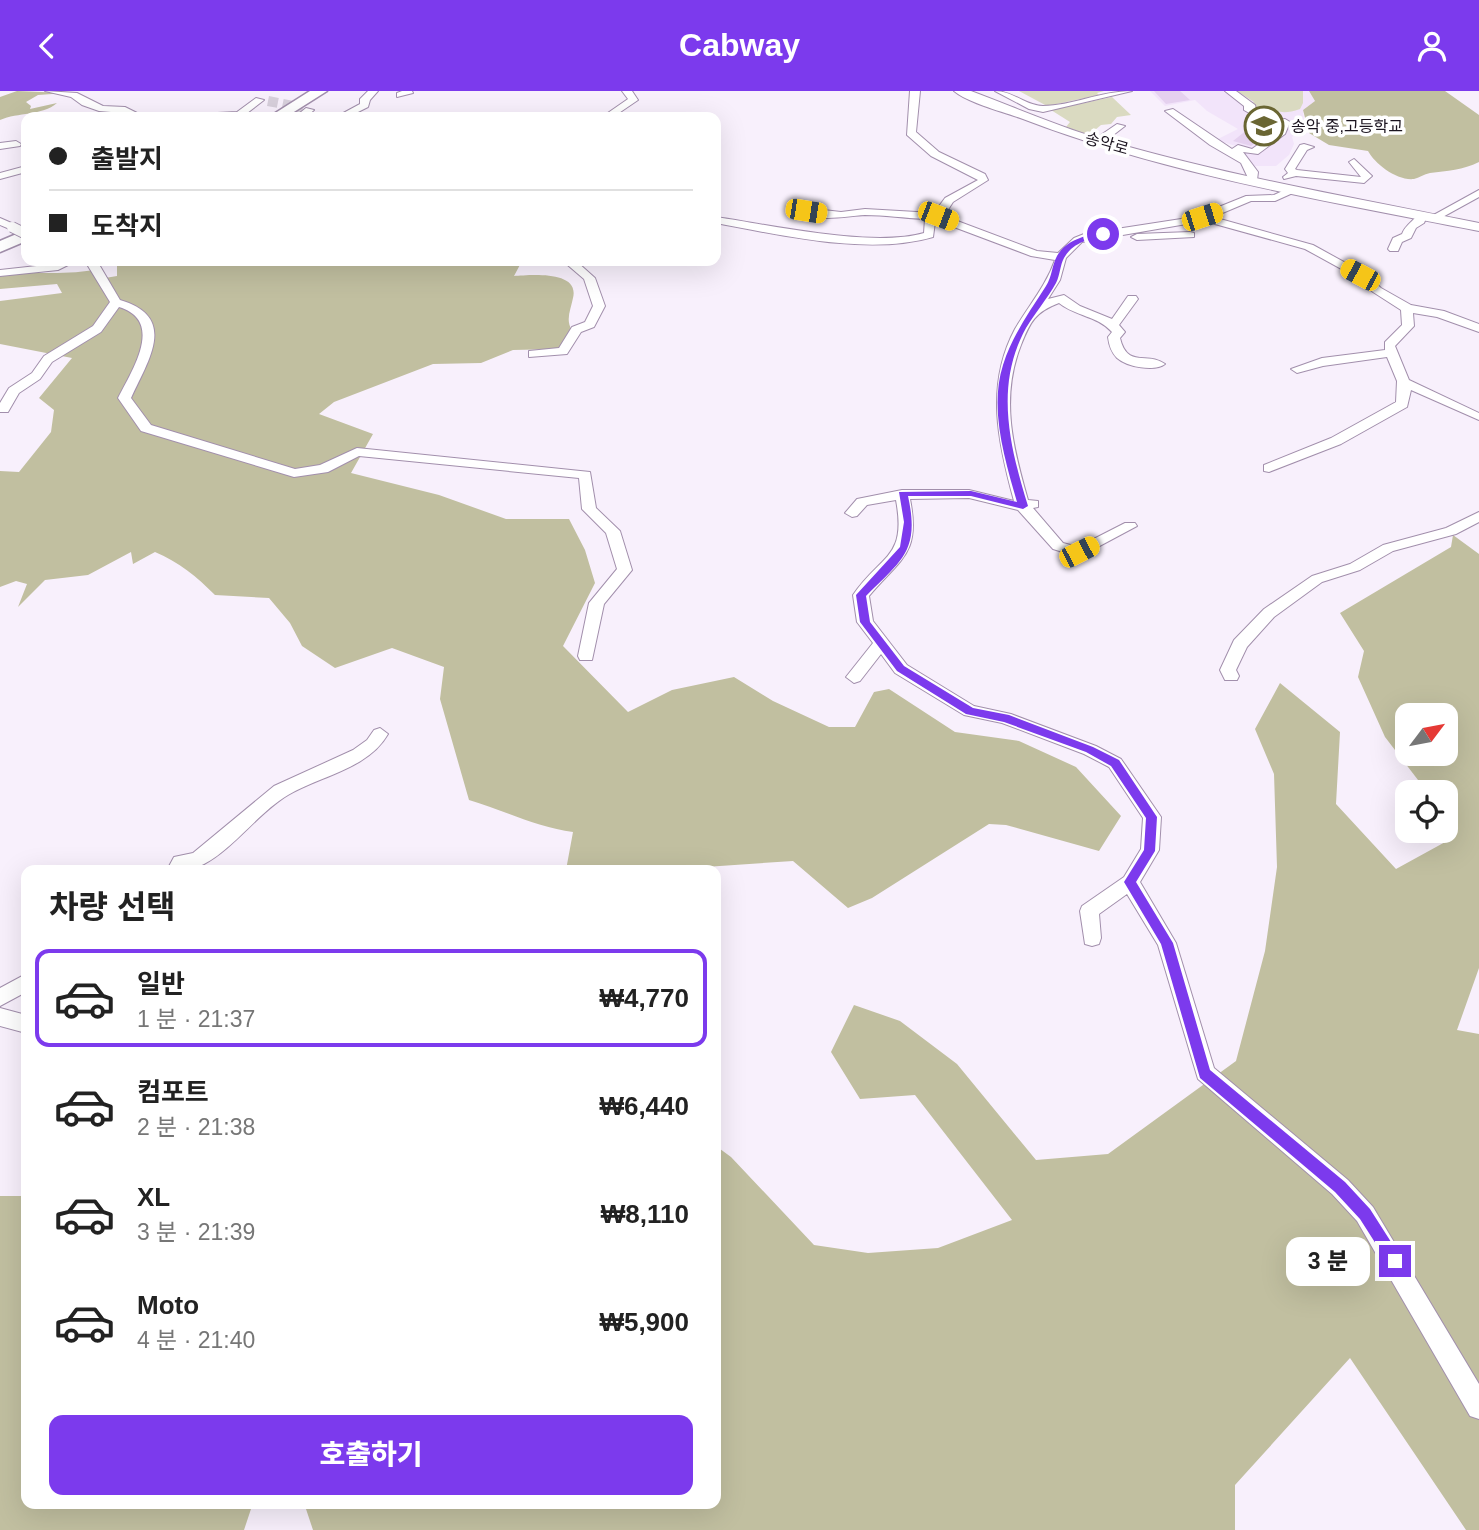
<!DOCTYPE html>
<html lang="ko">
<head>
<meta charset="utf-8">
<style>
  body { margin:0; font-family:Helvetica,"Noto Sans KR",sans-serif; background:#f6f6f6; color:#222; height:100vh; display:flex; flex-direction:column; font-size:26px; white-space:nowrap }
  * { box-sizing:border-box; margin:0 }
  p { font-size:23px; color:#767676 }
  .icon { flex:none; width:38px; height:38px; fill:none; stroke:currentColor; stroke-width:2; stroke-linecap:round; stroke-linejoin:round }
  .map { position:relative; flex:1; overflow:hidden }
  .drawer { position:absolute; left:21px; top:774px; width:700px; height:644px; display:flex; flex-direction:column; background:#fff; border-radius:14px; box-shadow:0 7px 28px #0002 }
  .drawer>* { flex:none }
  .top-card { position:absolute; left:21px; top:21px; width:700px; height:154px; border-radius:14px; box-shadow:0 7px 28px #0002; display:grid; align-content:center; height:154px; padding:0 28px; background:#fff }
  .needle { width:46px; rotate:58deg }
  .controls { position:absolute; left:1395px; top:612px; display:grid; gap:14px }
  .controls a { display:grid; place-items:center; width:63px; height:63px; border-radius:14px; background:#fff; box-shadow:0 7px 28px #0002; font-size:35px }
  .end { position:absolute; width:32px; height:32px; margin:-16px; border:9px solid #7c3aed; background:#fff; box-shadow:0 0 0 4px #fff }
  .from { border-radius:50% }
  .bubble { position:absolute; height:49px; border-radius:14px; background:#fff; box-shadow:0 7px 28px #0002; font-size:23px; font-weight:800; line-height:49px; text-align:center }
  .car { position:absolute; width:21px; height:42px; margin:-21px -10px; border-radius:9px; box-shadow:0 0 5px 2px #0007; background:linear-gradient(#f5c518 24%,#345 0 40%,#f5c518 0 76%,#345 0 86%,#f5c518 0) }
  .top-card b { display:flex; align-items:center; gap:24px; height:66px; font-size:26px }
  .top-card b+b { border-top:2px solid #e0e0e0 }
  .top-card i { width:18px; height:18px; background:#222 }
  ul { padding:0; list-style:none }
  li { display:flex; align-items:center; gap:21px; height:98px; margin:0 14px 10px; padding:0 14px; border:4px solid transparent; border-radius:14px }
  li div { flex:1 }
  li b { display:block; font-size:26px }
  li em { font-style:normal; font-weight:800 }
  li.on { border-color:#7c3aed }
  li>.icon { width:63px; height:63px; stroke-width:1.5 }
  h2 { padding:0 28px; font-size:32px; line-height:84px }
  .primary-button { display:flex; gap:14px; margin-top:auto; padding:14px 28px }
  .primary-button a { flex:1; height:80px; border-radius:14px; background:#7c3aed; color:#fff; font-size:28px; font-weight:800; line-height:80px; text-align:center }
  header { display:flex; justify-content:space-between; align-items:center; height:91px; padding:0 28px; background:#7c3aed; color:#fff; font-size:32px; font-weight:800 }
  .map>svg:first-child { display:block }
  .built { fill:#f2e4fa }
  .green { fill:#dadac1 }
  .forest { fill:#c1bfa0; fill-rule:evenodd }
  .building { fill:#e5d1ef }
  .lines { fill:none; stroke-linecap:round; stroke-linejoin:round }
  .minor-tunnel { stroke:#d7cfdb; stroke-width:10; stroke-dasharray:10 5; stroke-linecap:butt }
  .minor-casing { stroke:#a28fac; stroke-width:2 }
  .major-casing { stroke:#a28fac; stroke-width:2 }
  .highway-casing { stroke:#a28fac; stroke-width:3 }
  .minor { fill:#fff; fill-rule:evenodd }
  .major { fill:#fff; fill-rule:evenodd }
  .highway { fill:#fff; fill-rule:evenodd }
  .minor-bridge-casing { stroke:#a28fac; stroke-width:12; stroke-linecap:butt }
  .minor-bridge { stroke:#fff; stroke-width:10 }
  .route { fill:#7c3aed }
  .labels { text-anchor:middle; stroke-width:7; stroke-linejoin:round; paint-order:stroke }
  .far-poi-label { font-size:16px; fill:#1b141f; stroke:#fff; text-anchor:start }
  .far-street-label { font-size:16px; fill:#1b141f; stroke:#fff }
</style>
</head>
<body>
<header><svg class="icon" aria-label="back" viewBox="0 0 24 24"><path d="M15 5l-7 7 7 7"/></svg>Cabway<svg class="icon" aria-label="person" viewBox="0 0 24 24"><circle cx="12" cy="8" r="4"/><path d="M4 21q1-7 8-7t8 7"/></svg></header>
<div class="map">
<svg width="1479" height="1439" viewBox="0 0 1479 1439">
  <rect width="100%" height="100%" fill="#f8f0fc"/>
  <path class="built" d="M1150 0H1309L1315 10 1303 19 1304 32 1297 31 1293 38 1296 43 1292 46 1294 53 1289 64 1276 75H1253L1236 55 1216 49 1238 38 1207 20 1195 9 1165 15Z"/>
  <path class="green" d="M1019 0H1104L1097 2 1099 4 1047 15Z
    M1237 0H1303V12L1300 18C1276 27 1272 14 1257 17L1250 13 1254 11Z
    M1112 6 1131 24 1117 26 1111 33 1101 34 1089 44 1066 36 1070 31 1051 19Z"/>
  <path class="forest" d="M17 0 66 2 38 4 26 11 31 15 30 18 57 12C42 25 18 21 0 29V6Z
    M1309 0H1445L1479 24V71C1463 79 1447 80 1430 82 1424 83 1419 87 1414 88 1397 90 1375 73 1368 60L1329 54 1309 42 1303 19 1315 10Z
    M117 170H522L514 185C530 184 580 179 573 207 571 218 565 229 572 239L558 258 513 259 481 272 433 273 334 311 319 323 373 343 351 382 439 404 506 428H569L585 459 595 492 563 555 628 621 672 599 734 586 773 610 829 636H855L874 601 889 598 955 641 1019 650 1076 676 1121 725 1099 760 1006 734 989 733 872 807 848 817 793 770 705 776 699 779H566L573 741C538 737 503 719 469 709L440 608 444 576 392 557 335 577 302 555 290 532 269 507 215 504C197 486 179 471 155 461L133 473 131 461 88 484 45 489 18 516 27 493 16 490 0 496V380L19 381 51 341 54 319 39 307 72 267 0 253V210L62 202 57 193 0 198V184C36 179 66 186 102 177L105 187 117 185Z
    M1453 444 1479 463V877L1457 939 1479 943V1439H1466L1350 1267 1235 1394V1439H313L304 1412H716V1055L731 1066 814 1154 868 1162 938 1157 1012 1129 915 1004 860 1008 831 961 854 914 900 930 957 973 1036 1069 1108 1063 1236 970 1265 860 1277 776 1274 683 1255 638 1280 592 1340 641 1336 713 1396 778 1447 750 1443 740H1446V702H1428L1385 646 1358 586 1364 560 1340 522 1451 456ZM1407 625H1446V663H1407Z
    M0 1105H26V1412H253L244 1439H0Z"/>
  <path class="building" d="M1154 0H1180L1190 9 1166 13Z
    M1252 35 1271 41 1251 55 1233 50Z"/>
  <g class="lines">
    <path class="minor-tunnel" d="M268 10 303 17"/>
    <defs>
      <path id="minor" d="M45 0 77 2 103 15 125 16 141 24 129 26 123 22 99 20 82 14 71 6Z
        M368 0H378L370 9 368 16 348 26H336L360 13V8Z
        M402 0H412L413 2 397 6V2Z
        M622 0H632L638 9 613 26H602L628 8Z
        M910 0H920L916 41 939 61 985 83 988 89 953 111 944 125 1037 160 1058 162 1074 147 1084 143 1194 126 1246 105 1274 104 1291 96 1296 99 1295 101 1275 110H1251L1213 126 1313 154 1364 182 1381 197 1411 214 1444 220 1479 233V241L1437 226 1413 222 1414 235 1395 255 1409 289 1479 322V329L1411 299 1407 316 1341 353 1269 381 1264 380V374L1331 347 1396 311 1397 290 1387 266 1323 275 1297 282 1291 278 1322 267 1385 259V251L1402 234 1401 219 1373 201 1356 186 1305 158 1204 130 1082 151 1066 167 1060 189 1048 208 1064 204 1080 215 1112 228 1128 205H1136L1138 208 1119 234 1125 241 1120 247C1127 278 1148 260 1165 273 1155 281 1127 276 1117 267 1111 261 1109 254 1108 246L1112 241C1098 225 1075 225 1059 212 1035 221 1030 231 1021 254 1000 307 1013 357 1028 409L1038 410V416L1033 417 1063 452 1078 456 1125 432H1135L1137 435 1079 466 1053 458 1018 419 969 407 910 408C921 463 901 467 869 505L873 530 907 574 974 615 1011 623 1096 655 1121 668 1161 726 1159 759 1140 791 1176 852 1214 977 1348 1089 1373 1116 1479 1293V1328L1470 1325 1357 1130 1332 1103 1198 988 1158 854 1127 803 1099 823 1101 847 1099 853 1092 855 1085 853 1080 820 1082 815 1124 786 1141 758 1143 727 1109 676 1084 663 1002 632 964 624 895 582 881 563 860 590 854 592 846 586 873 552 857 531 853 504C881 463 907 468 896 409L867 414 857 425 852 426 845 422 857 408 902 399H969L1014 410C998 352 985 294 1015 238 1029 214 1046 195 1055 169L1031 165 938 130 935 131 933 146C869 165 780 144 716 132V126C771 134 872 157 924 142L925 128C905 127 884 124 865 124 845 125 817 132 801 120L806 117 841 121 865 118 934 122 945 107 978 89 931 65 907 44Z
        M995 0C1013 0 1026 15 1043 15 1071 15 1101 0 1132 0L1043 21 1029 18Z
        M1225 0H1236L1255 14 1256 18 1275 29 1285 28 1290 31 1285 43 1258 63 1243 61 1258 81 1257 89H1249L1241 72 1210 54 1165 20 1173 18 1232 58 1238 54 1252 58 1277 40 1279 34H1270L1244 19V15Z
        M256 7 264 9 242 26H193L198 23 237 21Z
        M306 17 314 19 306 26H295Z
        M1117 33 1125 35 1103 52H1095V48Z
        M16 50 21 53 20 55 0 58V52Z
        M1304 53 1314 56 1307 59 1295 78 1297 79 1361 86 1349 71 1354 68 1372 85 1364 92 1296 85 1284 88 1283 86 1288 82 1285 78 1300 54Z
        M26 75V81L0 88V82Z
        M1479 99V106L1439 128 1430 126Z
        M1418 123 1427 125 1424 132 1416 137 1411 147 1402 151 1398 160H1390L1388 158 1393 147 1402 143C1406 133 1413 131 1418 123Z
        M0 127 16 134 17 136 12 139 0 134Z
        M1190 141 1194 142V146L1137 149 1131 146 1137 143Z
        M62 170H76L58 179 0 185V179L55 173Z
        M85 170H97L120 209C178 226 149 268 131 307L151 334 295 378 320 374 357 357 590 381 596 417 620 440 632 479 604 513 592 569H580L578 565 589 512 617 478 606 442 582 418 579 387 359 365 328 381 294 386 141 340 118 307C132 279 165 230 119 216L101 241 52 271 40 288 19 302 8 321H0V312L9 297 32 282 44 265 93 235 110 211Z
        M563 170H576L595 187 605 215 594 236 581 241 567 263 529 266V260L559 257 572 236 585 231 593 215 584 188Z
        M1479 421V431L1456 443 1393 460 1360 479 1322 491 1274 526 1247 556 1236 579 1239 585 1237 589H1225L1220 579 1234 549 1264 518 1312 485 1350 473 1383 454 1446 437Z
        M380 637 388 643C368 678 320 685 288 704 259 721 233 758 204 773 193 779 179 779 167 779L174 766 193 762 274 695 353 659 367 649 374 639Z
        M26 883V901L0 915V897Z
        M0 917 26 924V942L0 935Z"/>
      <path id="major" d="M954 0H971C1011 15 1050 32 1091 45 1217 83 1349 106 1479 132V140C1326 110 1169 84 1023 28 1004 21 968 12 954 0Z"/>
      <path id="highway" d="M310 0H327L286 26H269Z
        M26 139V150L0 161V150Z"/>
    </defs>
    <use href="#minor" class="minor-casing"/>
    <use href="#major" class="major-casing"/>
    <use href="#highway" class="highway-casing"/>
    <use href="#minor" class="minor"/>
    <use href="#major" class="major"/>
    <use href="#highway" class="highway"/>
    <defs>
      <path id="minor-bridge" d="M12 136 26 143"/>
    </defs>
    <use href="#minor-bridge" class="minor-bridge-casing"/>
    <use href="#minor-bridge" class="minor-bridge"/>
  </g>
  <path class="route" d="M1103 141 1105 145C1090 148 1073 151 1064 167 1060 174 1060 184 1056 192 1047 208 1035 222 1026 237 994 295 1010 356 1028 415L1023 418 971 405H908C920 460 902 469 866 505L870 531 904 575 973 617 1009 624 1093 656 1119 669 1157 726 1155 760 1136 791 1173 852 1210 979 1345 1091 1370 1118 1400 1165 1402 1170 1400 1175 1395 1177 1390 1175 1360 1128 1335 1101 1200 987 1161 853 1124 791 1144 759 1146 727 1111 675 1086 661 1004 631 966 623 897 580 860 531 856 504 900 456 904 431 899 401 971 400 1017 411C1005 369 989 318 1003 274 1012 245 1030 220 1046 195 1052 186 1052 174 1057 165 1067 148 1085 145 1103 141Z"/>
  <defs>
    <symbol id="school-ring" viewBox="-11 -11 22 22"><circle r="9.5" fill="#fff" stroke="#6a6633" stroke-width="1.5"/><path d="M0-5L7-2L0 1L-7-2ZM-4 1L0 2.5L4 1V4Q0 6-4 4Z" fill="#6a6633"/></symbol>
  </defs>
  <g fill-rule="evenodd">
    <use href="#school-ring" x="1242" y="13" width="44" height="44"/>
  </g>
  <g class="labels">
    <g class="far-poi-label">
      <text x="1291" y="41">송악 중,고등학교</text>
    </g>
    <g class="far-street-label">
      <text transform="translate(1107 52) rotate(16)" y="6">송악로</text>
    </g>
  </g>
</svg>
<div class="controls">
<a><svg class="needle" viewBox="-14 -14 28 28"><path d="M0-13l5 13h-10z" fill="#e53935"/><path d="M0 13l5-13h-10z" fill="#767676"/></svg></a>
<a><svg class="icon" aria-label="locate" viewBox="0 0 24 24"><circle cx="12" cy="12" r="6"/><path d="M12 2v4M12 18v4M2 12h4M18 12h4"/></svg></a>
</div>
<i class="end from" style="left:1103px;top:143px"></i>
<i class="end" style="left:1395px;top:1170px"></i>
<div class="bubble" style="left:1286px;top:1146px;width:84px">3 분</div>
<i class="car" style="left:806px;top:120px;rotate:99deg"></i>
<i class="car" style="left:938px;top:125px;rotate:111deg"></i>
<i class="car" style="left:1202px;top:126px;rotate:72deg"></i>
<i class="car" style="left:1360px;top:184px;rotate:298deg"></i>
<i class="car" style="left:1079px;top:461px;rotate:63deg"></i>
<div class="top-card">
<b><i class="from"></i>출발지</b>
<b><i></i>도착지</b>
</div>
<section class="drawer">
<h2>차량 선택</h2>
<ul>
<li class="on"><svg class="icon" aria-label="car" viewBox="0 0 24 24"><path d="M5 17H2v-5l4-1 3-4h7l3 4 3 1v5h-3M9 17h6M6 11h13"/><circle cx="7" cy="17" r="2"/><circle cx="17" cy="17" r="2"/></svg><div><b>일반</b><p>1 분 · 21:37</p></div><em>₩4,770</em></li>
<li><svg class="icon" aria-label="car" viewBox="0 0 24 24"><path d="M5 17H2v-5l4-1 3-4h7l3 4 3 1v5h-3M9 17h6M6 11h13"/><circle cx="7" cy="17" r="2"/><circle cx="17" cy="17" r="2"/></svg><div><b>컴포트</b><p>2 분 · 21:38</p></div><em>₩6,440</em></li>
<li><svg class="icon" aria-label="car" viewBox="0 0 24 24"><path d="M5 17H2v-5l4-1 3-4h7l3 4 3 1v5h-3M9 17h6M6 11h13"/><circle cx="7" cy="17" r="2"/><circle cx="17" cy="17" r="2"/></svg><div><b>XL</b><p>3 분 · 21:39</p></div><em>₩8,110</em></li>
<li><svg class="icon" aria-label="car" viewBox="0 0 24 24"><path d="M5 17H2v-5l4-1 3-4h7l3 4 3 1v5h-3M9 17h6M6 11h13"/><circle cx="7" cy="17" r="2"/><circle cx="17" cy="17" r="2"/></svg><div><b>Moto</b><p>4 분 · 21:40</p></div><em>₩5,900</em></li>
</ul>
<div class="primary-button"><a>호출하기</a></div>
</section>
</div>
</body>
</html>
